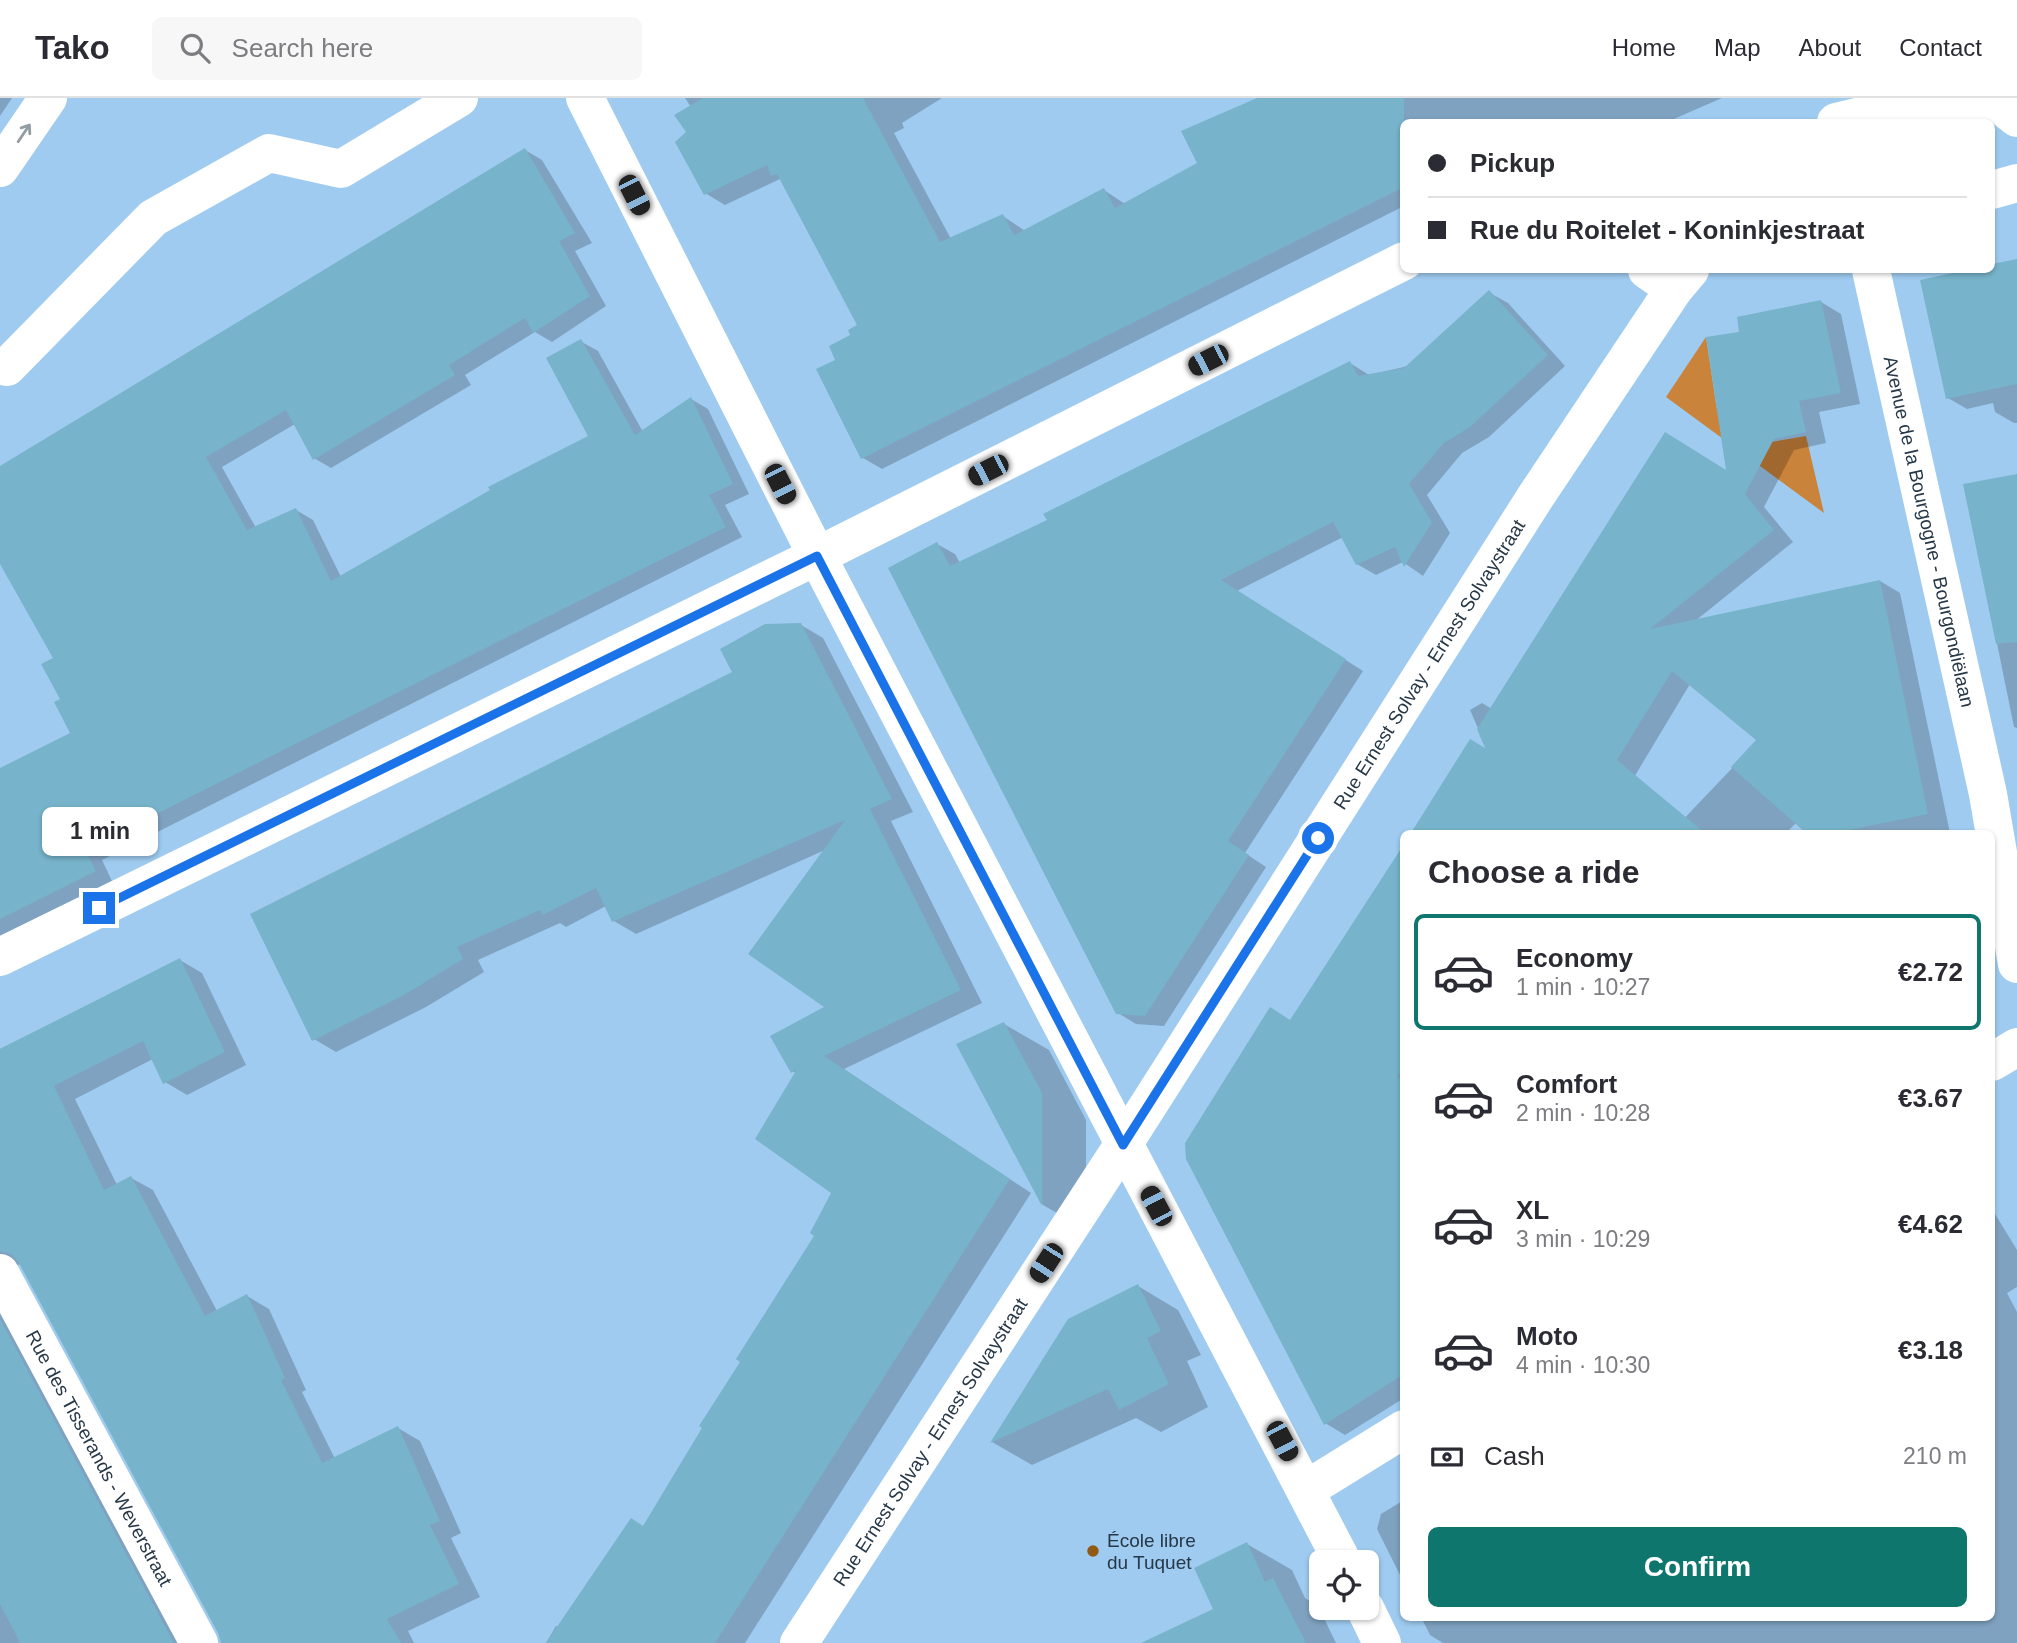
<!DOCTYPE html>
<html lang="en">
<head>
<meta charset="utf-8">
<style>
  body { margin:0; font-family:Helvetica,sans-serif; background:#f7f7f7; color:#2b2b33; height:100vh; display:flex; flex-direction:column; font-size:26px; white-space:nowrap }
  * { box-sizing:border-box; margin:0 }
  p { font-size:23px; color:#7c7c81 }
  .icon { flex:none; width:38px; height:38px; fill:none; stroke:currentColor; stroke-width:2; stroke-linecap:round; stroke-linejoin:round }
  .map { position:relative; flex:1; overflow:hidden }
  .panel { position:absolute; left:1400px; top:732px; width:595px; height:791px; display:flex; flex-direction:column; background:#fff; border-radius:10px; box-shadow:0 2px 5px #0004 }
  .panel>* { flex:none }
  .banner { position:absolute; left:1400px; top:21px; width:595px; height:154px; border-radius:10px; box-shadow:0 2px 5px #0004; display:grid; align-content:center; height:154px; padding:0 28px; background:#fff }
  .controls { position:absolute; left:1309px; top:1452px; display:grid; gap:14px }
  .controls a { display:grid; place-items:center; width:70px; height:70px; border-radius:10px; background:#fff; box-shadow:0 2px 5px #0004; font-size:35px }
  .end { position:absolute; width:32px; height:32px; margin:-16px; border:9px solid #1a73e8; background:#fff; box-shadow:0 0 0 4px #fff }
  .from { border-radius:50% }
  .bubble { position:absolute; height:49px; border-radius:10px; background:#fff; box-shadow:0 2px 5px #0004; font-size:23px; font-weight:700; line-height:49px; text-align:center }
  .car { position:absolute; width:21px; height:42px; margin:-21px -10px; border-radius:9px; box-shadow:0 0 5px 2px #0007; background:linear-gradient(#222 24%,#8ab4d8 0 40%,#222 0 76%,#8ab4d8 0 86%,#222 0) }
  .banner b { display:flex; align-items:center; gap:24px; height:66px; font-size:26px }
  .banner b+b { border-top:2px solid #e1e1e2 }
  .banner i { width:18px; height:18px; background:#2b2b33 }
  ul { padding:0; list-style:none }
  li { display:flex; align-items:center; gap:21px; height:116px; margin:0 14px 10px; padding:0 14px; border:4px solid transparent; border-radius:10px }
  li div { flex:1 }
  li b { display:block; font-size:26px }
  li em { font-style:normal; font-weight:700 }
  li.active { border-color:#0f766e }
  li>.icon { width:63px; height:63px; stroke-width:1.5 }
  h2 { padding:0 28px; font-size:32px; line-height:84px }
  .pay { display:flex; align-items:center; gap:18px; height:77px; padding:0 28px; font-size:26px }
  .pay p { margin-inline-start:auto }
  .cta { display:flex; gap:14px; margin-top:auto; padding:14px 28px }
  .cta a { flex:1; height:80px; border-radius:10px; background:#0f766e; color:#fff; font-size:28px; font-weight:700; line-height:80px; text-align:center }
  header { display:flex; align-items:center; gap:42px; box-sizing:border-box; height:98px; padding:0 35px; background:#fff; border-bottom:2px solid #e1e1e2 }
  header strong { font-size:33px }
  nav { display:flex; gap:38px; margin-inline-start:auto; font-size:24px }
  .search { width:490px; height:63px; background:#f7f7f7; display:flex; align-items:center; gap:18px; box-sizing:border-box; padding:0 24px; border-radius:10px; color:#7c7c81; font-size:26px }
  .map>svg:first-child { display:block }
  .green { fill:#c9833a }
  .shadow { fill:#0003 }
  .building { fill:#77b3ca }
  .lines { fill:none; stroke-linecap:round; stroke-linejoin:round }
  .street { stroke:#fff; stroke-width:38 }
  .oneway { stroke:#929ca3 }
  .route { stroke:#1a73e8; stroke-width:9 }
  .poi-dot { fill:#925915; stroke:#9fcbf0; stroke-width:2.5 }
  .labels { text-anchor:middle; stroke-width:6; stroke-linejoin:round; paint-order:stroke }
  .street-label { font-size:19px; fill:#263847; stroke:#9fcbf0 }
  .poi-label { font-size:19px; fill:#263847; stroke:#9fcbf0; text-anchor:start }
</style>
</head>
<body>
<header>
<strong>Tako</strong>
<div class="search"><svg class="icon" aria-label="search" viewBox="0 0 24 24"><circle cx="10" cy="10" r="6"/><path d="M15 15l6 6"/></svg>Search here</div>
<nav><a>Home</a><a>Map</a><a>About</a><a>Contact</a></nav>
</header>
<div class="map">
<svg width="2017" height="1545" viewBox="0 0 2017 1545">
  <rect width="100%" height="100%" fill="#9fcbf0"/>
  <path class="green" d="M1706 239 1717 312 1756 306 1760 346 1806 338 1824 415 1666 299Z"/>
  <path class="shadow" d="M0 0H12L0 18Z
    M685 0H942L902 25 904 30 894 35 951 141 1003 118 1025 133 1104 92 1125 106 1199 66 1279 0H1722L1667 24H1404V108L882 371 863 360 837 263 859 228 780 81 725 107 705 95 689 34 691 9Z
    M525 52 542 62 592 145 575 153 606 208 552 244 535 234 465 277 471 287 331 370 314 360 295 326 222 369 256 430 296 412 313 422 341 479 590 339 580 243 598 253 643 334 691 301 708 311 749 396 725 407 742 439 102 762 112 783 0 838V693L73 636 62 602 55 560 0 463V372Z
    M2017 163V325H2014L1995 314 1993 305 1967 311 1948 300 1922 183 1975 172H1992V168Z
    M1490 195 1508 205 1565 268 1489 339 1462 355 1427 397 1450 435 1423 478 1403 464 1376 477 1357 466 1343 439 1237 493 1363 573 1245 755 1266 769 1164 928 1136 926 1118 915 937 446 955 456 960 465 1049 422 1350 265 1369 277 1408 268Z
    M1821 204 1841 216 1860 306 1819 314 1826 345 1794 352 1764 409 1793 444 1694 524 1880 483 1900 495 1950 735H1808L1796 725 1786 735H1680L1675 730 1759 642 1690 586 1633 681 1515 575 1728 375 1741 236Z
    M2017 377V630L2014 629 1965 388Z
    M801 527 823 540 913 714 891 723 982 905 844 971 1031 1095 745 1545H546L556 1528 559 1529 768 1390 743 1264 817 1137 833 1095 797 976 792 973 827 910 825 752 636 836 614 823 606 808 566 829 560 825 478 862 484 874 426 909 336 954 314 941 734 575Z
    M1482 605 1502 617 1595 735H1412L1488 653 1470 612Z
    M1404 748V1300L1345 1337 1325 1325 1187 1061 1291 923Z
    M180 862 202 875 246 967 187 997 165 984 153 961 75 1001 117 1087 131 1080 153 1092 217 1213 247 1198 269 1211 306 1292 302 1294 335 1361 398 1330 420 1343 461 1435 451 1440 480 1499 408 1533 414 1545H223L220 1534 22 1166 12 1168 0 1186V951Z
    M1004 926 1049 952 1086 1022V1132L1043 1107 958 947Z
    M1992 1111 2017 1152V1189L2007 1195 2017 1214V1545H1443L1430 1537 1421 1519H1992Z
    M0 1188 188 1545H0Z
    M1138 1188 1178 1212 1201 1257 1187 1263 1208 1309 1161 1334 1136 1320 1032 1367 992 1344 1069 1222Z
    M1404 1402V1485L1377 1431 1381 1416Z
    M1247 1446 1292 1472 1305 1500 1318 1508 1336 1545H1196Z"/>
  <path class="building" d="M703 0H863L940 144 1003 116 1014 137 1104 90 1115 110 1197 65 1181 33 1257 0H1404V89L861 361 816 271 835 262 829 248 850 237 848 232 857 227 777 76 771 78 767 67 704 97 675 44 686 34 674 17Z
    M525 50 575 135 559 143 590 198 533 235 525 220 449 267 455 277 313 362 286 312 206 359 247 432 296 410 331 483 490 392 488 389 588 338 546 260 581 241 635 337 691 299 733 386 709 397 726 429 85 752 96 773 0 821V670L70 635 54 604 60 601 41 566 53 560 0 466V368Z
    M2017 161V286L1946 301 1920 182 1967 172H1992V166Z
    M1489 192 1548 257 1470 329 1444 345 1409 386 1432 424 1404 469 1395 449 1356 467 1333 424 1221 482 1346 561 1228 743 1249 757 1145 918 1116 916 888 470 937 444 950 468 1047 422 1043 416 1350 263 1358 278 1404 270Z
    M1821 202 1841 295 1799 303 1806 334 1774 341 1745 396 1774 432 1650 531 1880 482 1928 716 1834 735H1806L1731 669 1756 642 1672 573 1617 662 1705 735H1411L1470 641 1485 650 1477 631 1665 334 1726 372 1706 239 1739 234 1737 219Z
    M2017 376V544L1996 546 1963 386Z
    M801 525 892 701 870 711 961 892 824 958 1010 1081 715 1545H546L631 1420 643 1428 702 1330 699 1328 740 1264 736 1261 814 1138 810 1135 831 1095 755 1041 797 971 791 975 770 938 824 909 748 856 845 722 612 824 596 790 543 817 540 812 457 849 463 861 404 897 312 943 250 816 732 574 720 551 765 526Z
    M1404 746V973L1397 978 1404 985V1276L1324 1327 1186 1061 1185 1045 1270 909 1290 922Z
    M180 860 225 954 163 986 143 943 54 988 104 1092 131 1078 205 1218 247 1196 285 1280 281 1282 322 1365 398 1328 440 1423 430 1427 459 1486 387 1521 401 1545H221L218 1535 19 1165 11 1156 0 1153V951Z
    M1004 924 1042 995V1108L956 946Z
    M1138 1186 1161 1233 1147 1240 1169 1286 1119 1312 1108 1291 990 1345 1068 1221Z
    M0 1221 174 1545H20L0 1506Z
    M1247 1444 1265 1484 1273 1480 1306 1545H1141L1213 1511 1194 1470Z"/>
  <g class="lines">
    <g class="street">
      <path d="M585 0 817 458 1343 1465"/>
      <path d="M1836 24 1886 12 1994 2 2017 20"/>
      <path d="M0 70 48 0"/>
      <path d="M1992 92 2017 85"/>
      <path d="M1647 172 1674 191"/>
      <path id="s1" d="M1871 172 1988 696 2017 866"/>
      <path d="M7 269 153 120 269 55 341 71 459 0"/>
      <path d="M0 859 817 458 1404 163"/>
      <path d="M1992 964 2017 949"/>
      <path id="s2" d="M0 1175 199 1545"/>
      <path d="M1307 1391 1404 1331"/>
      <path d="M1365 1510 1382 1545"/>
      <path id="s3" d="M799 1545 1123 1047 1536 398 1674 191 1690 172"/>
    </g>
  </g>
  <defs><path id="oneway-shaft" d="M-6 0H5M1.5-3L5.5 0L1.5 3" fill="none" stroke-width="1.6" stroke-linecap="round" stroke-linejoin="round" transform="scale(1.75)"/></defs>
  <use class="oneway" href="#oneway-shaft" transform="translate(24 35) rotate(-56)"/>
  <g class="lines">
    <path class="route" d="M99 810 817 458 1123 1047 1318 740"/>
  </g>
  <circle class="poi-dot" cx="1093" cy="1453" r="7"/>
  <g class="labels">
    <g class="street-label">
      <text dy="7" stroke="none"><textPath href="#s1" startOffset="268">Avenue de la Bourgogne - Bourgondiëlaan</textPath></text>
      <text dy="7" stroke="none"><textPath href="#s3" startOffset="1164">Rue Ernest Solvay - Ernest Solvaystraat</textPath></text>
      <text dy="7" stroke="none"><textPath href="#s3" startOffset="240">Rue Ernest Solvay - Ernest Solvaystraat</textPath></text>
      <text dy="7" stroke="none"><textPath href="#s2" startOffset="210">Rue des Tisserands - Weverstraat</textPath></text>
    </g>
    <g class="poi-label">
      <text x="1107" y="1449">École libre<tspan x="1107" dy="22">du Tuquet</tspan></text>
    </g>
  </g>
</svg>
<div class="controls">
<a><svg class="icon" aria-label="locate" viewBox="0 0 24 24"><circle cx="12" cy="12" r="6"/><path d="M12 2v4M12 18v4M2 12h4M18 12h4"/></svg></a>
</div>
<i class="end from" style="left:1318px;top:740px"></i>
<i class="end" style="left:99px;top:810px"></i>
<div class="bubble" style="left:42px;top:709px;width:116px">1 min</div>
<i class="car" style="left:634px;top:97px;rotate:153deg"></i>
<i class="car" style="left:1208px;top:262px;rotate:243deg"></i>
<i class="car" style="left:988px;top:372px;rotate:243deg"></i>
<i class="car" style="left:780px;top:386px;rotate:153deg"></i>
<i class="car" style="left:1156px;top:1108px;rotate:332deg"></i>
<i class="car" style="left:1046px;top:1165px;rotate:213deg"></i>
<i class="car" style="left:1282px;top:1343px;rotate:152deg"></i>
<div class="banner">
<b><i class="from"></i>Pickup</b>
<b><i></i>Rue du Roitelet - Koninkjestraat</b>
</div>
<section class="panel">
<h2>Choose a ride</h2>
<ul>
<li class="active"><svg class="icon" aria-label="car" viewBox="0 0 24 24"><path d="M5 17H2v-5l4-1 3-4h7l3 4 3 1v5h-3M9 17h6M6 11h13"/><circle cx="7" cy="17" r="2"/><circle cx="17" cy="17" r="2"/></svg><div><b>Economy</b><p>1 min · 10:27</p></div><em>€2.72</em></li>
<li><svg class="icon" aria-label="car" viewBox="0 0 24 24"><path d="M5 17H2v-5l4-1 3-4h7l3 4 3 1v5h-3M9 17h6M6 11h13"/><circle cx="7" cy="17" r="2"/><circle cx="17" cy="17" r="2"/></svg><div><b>Comfort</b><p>2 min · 10:28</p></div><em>€3.67</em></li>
<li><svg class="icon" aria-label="car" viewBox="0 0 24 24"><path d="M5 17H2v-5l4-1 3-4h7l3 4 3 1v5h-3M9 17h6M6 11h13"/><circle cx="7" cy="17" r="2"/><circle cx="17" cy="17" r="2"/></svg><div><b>XL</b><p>3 min · 10:29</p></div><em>€4.62</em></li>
<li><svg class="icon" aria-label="car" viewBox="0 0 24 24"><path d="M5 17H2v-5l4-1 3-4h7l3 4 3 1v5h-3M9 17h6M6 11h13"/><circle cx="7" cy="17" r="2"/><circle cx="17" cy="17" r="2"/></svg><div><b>Moto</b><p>4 min · 10:30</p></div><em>€3.18</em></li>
</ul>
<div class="pay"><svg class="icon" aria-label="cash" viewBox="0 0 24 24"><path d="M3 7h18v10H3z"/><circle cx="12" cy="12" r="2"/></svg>Cash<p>210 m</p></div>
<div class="cta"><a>Confirm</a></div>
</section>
</div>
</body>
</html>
